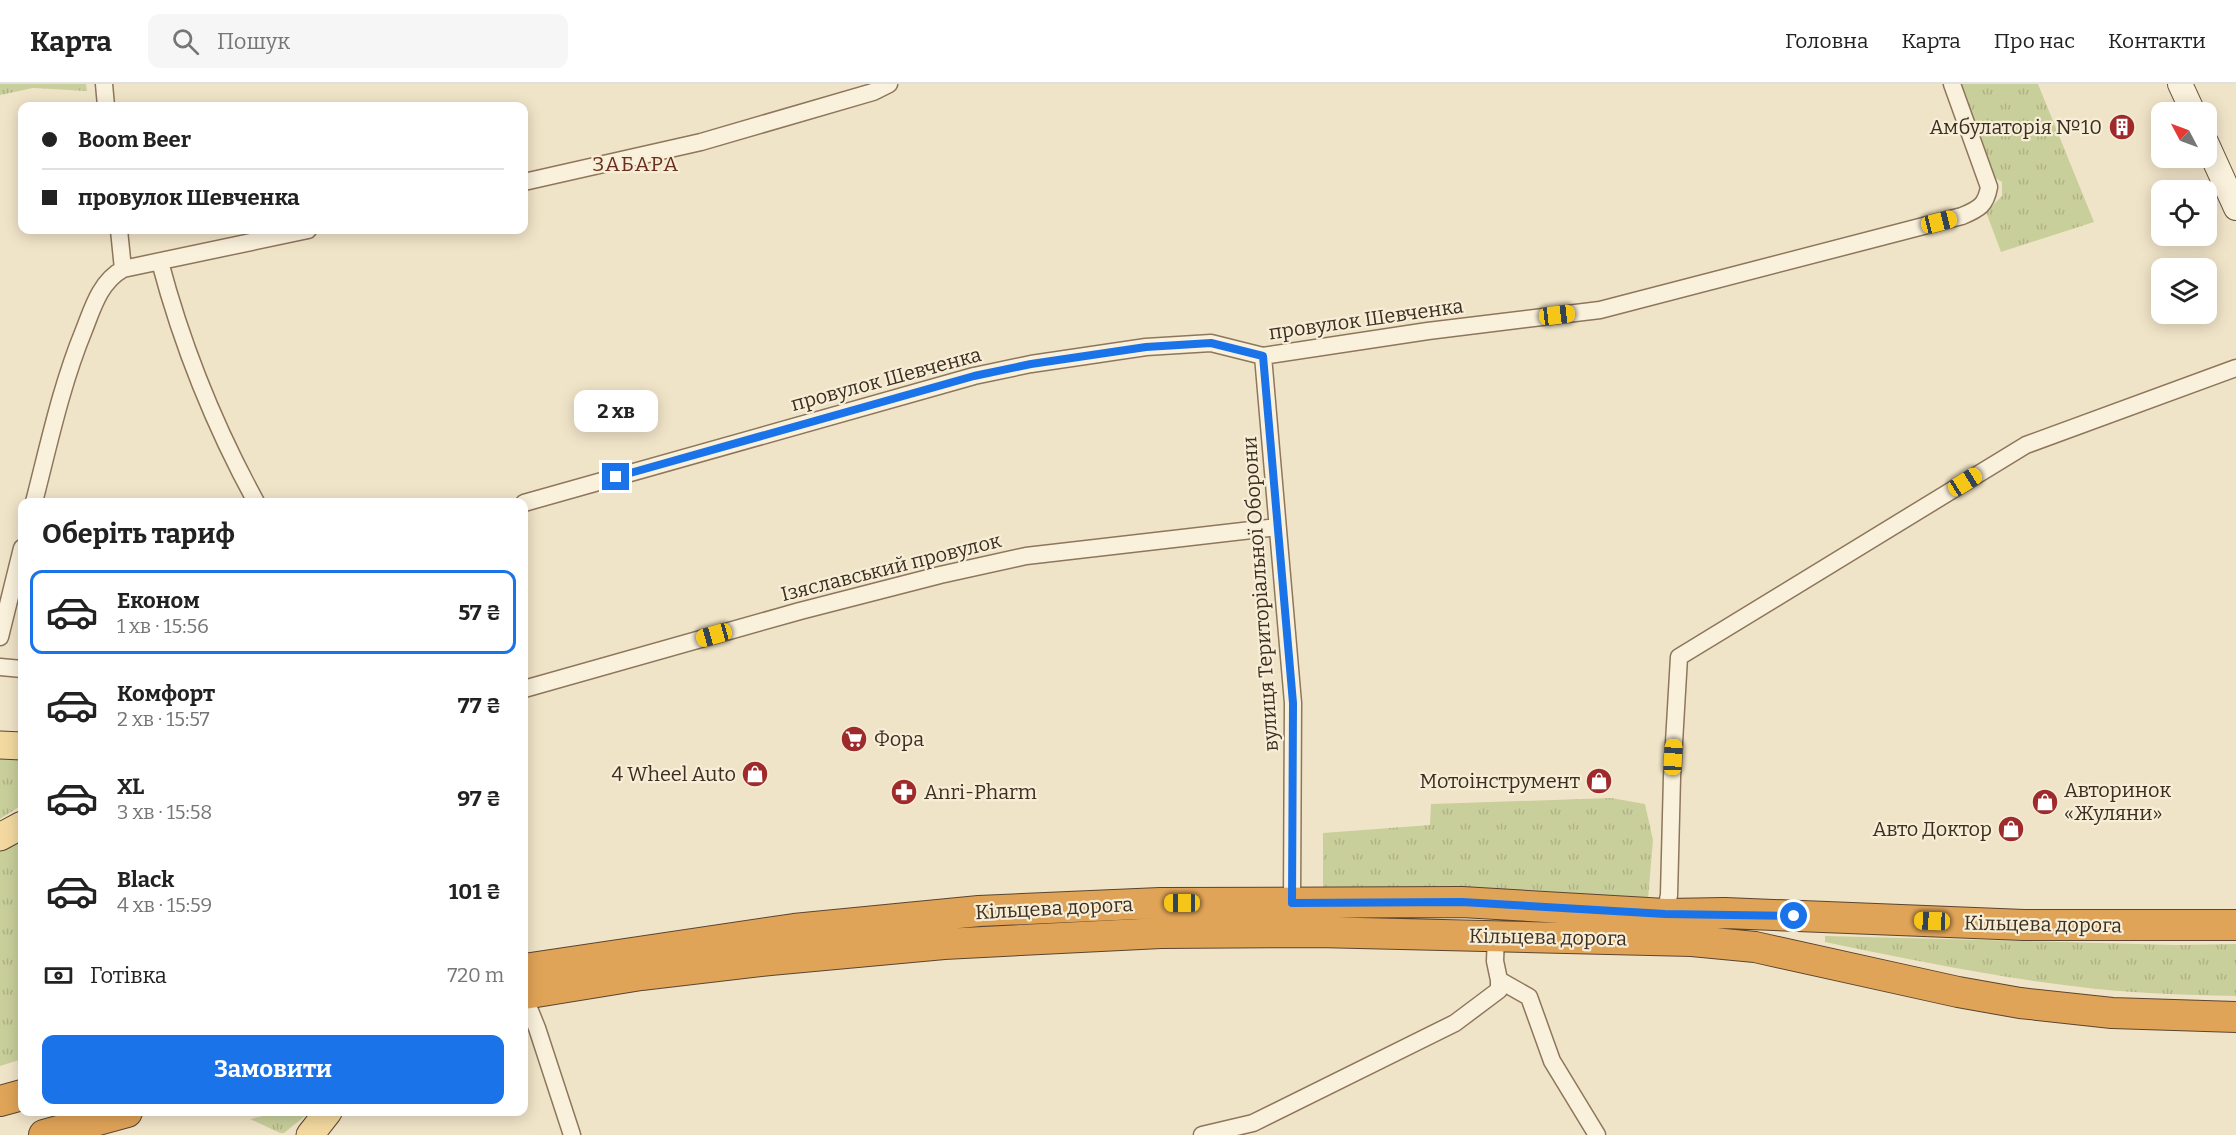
<!DOCTYPE html>
<html lang="uk">
<head>
<meta charset="utf-8">
<style>
  body { margin:0; font-family:Bitter,serif; background:#f6f6f6; color:#222; height:100vh; display:flex; flex-direction:column; font-size:22px; white-space:nowrap }
  * { box-sizing:border-box; margin:0 }
  p { font-size:20px; color:#767676 }
  .icon { flex:none; width:33px; height:33px; fill:none; stroke:currentColor; stroke-width:2; stroke-linecap:round; stroke-linejoin:round }
  .map { position:relative; flex:1; overflow:hidden }
  .side { position:absolute; left:18px; top:414px; width:510px; height:618px; display:flex; flex-direction:column; background:#fff; border-radius:12px; box-shadow:0 3px 15px #0003 }
  .side>* { flex:none }
  .banner { position:absolute; left:18px; top:18px; width:510px; height:132px; border-radius:12px; box-shadow:0 3px 15px #0003; display:grid; align-content:center; height:132px; padding:0 24px; background:#fff }
  .needle { width:39px; rotate:311deg }
  .buttons { position:absolute; left:2151px; top:18px; display:grid; gap:12px }
  .buttons a { display:grid; place-items:center; width:66px; height:66px; border-radius:12px; background:#fff; box-shadow:0 3px 15px #0003; font-size:30px }
  .end { position:absolute; width:27px; height:27px; margin:-14px; border:8px solid #1a73e8; background:#fff; box-shadow:0 0 0 3px #fff }
  .from { border-radius:50% }
  .bubble { position:absolute; height:42px; border-radius:12px; background:#fff; box-shadow:0 3px 15px #0003; font-size:20px; font-weight:700; line-height:42px; text-align:center }
  .car { position:absolute; width:18px; height:36px; margin:-18px -9px; border-radius:8px; box-shadow:0 0 4px 2px #0007; background:linear-gradient(#f5c518 24%,#345 0 40%,#f5c518 0 76%,#345 0 86%,#f5c518 0) }
  .banner b { display:flex; align-items:center; gap:21px; height:57px; font-size:22px }
  .banner b+b { border-top:2px solid #e0e0e0 }
  .banner i { width:15px; height:15px; background:#222 }
  ul { padding:0; list-style:none }
  li { display:flex; align-items:center; gap:18px; height:84px; margin:0 12px 9px; padding:0 12px; border:3px solid transparent; border-radius:12px }
  li div { flex:1 }
  li b { display:block; font-size:22px }
  li em { font-style:normal; font-weight:700 }
  li.on { border-color:#1a73e8 }
  li>.icon { width:54px; height:54px; stroke-width:1.5 }
  h2 { padding:0 24px; font-size:27px; line-height:72px }
  .pay { display:flex; align-items:center; gap:15px; height:66px; padding:0 24px; font-size:22px }
  .pay p { margin-inline-start:auto }
  .cta { display:flex; gap:12px; margin-top:auto; padding:12px 24px }
  .cta a { flex:1; height:69px; border-radius:12px; background:#1a73e8; color:#fff; font-size:24px; font-weight:700; line-height:69px; text-align:center }
  header { display:flex; align-items:center; gap:36px; box-sizing:border-box; height:84px; padding:0 30px; background:#fff; border-bottom:2px solid #e0e0e0 }
  header strong { font-size:28px }
  nav { display:flex; gap:33px; margin-inline-start:auto; font-size:21px }
  .search { width:420px; height:54px; background:#f6f6f6; display:flex; align-items:center; gap:15px; box-sizing:border-box; padding:0 21px; border-radius:12px; color:#767676; font-size:22px }
  .map>svg:first-child { display:block }
  .grass { fill:url(#grass-tufts) }
  .lines { fill:none; stroke-linecap:round; stroke-linejoin:round }
  .street-casing { stroke:#8d765c; stroke-width:19 }
  .secondary-casing { stroke:#6f573f; stroke-width:26 }
  .primary-casing { stroke:#5b4430; stroke-width:29 }
  .highway-casing { stroke:#5b4430; stroke-width:32 }
  .street { stroke:#faf1dc; stroke-width:16 }
  .secondary { stroke:#faf1dc; stroke-width:24 }
  .primary { stroke:#f3d9a0; stroke-width:27 }
  .highway { stroke:#e0a458; stroke-width:30 }
  .route { stroke:#1a73e8; stroke-width:8 }
  .labels { text-anchor:middle; stroke-width:4.5; stroke-linejoin:round; paint-order:stroke }
  .poi-label { font-size:20px; fill:#3d2e20; stroke:#f7eed8; text-anchor:end }
  .street-label { font-size:20px; fill:#3d2e20; stroke:#f7eed8 }
  .neighbourhood-label { font-size:21px; letter-spacing:1.5px; fill:#6b2e1e; stroke:#f7eed8 }
</style>
</head>
<body>
<header>
<strong>Карта</strong>
<div class="search"><svg class="icon" aria-label="search" viewBox="0 0 24 24"><circle cx="10" cy="10" r="6"/><path d="M15 15l6 6"/></svg>Пошук</div>
<nav><a>Головна</a><a>Карта</a><a>Про нас</a><a>Контакти</a></nav>
</header>
<div class="map">
<svg width="2236" height="1051" viewBox="0 0 2236 1051">
  <defs>
    <pattern id="grass-tufts" width="24" height="20" patternUnits="userSpaceOnUse" patternTransform="scale(1.5)"><rect width="24" height="20" fill="#c9cf9b"/><path d="M3 7l-1-3M5 7V3M7 7l1-3M15 17l-1-3M17 17v-4M19 17l1-3" fill="none" stroke="#aeb285"/></pattern>
  </defs>
  <rect width="100%" height="100%" fill="#f0e4c8"/>
  <path class="grass" d="M0 0H86L87 7 33 4 0 11Z
    M1957 0H2038L2094 138 2001 168 1986 128 2002 112V98L1992 92Z
    M0 669H22V721L0 735Z
    M1611 714 1645 720 1653 756 1648 815 1323 805V749L1430 741 1431 720Z
    M22 749V975L0 982V764Z
    M1825 852 2176 861 2236 860V912C2181 911 2126 909 2072 902 1989 892 1907 875 1825 858Z
    M281 1028H310L284 1049H280L250 1035Z"/>
  <g class="lines">
    <defs>
      <path id="street" d="M104 0 106 22
        M524 98 701 58 873 8 889 0
        M119 146 123 185
        M160 178C182 261 215 343 256 418
        M1263 272 1293 619 1292 819
        M34 418C49 360 61 302 84 246 93 223 100 198 123 185L308 146
        M524 419 974 292 1031 280 1146 263 1211 259 1263 272 1428 247 1600 226 1962 132C1979 125 1986 121 1989 103L1952 0
        M0 553 22 464
        M0 583 22 585
        M524 605 800 527 940 491 1026 472 1277 443
        M1665 830 1669 811 1672 693 1679 573 2026 361 2236 284
        M1499 896 1529 913 1552 977 1597 1051
        M524 912 537 944 572 1051
        M1202 1051 1253 1039 1455 939 1499 906V896L1495 877 1496 852"/>
      <path id="secondary" d="M2180 0 2193 28
        M2206 58 2236 124"/>
      <path id="primary" d="M0 661 22 662
        M0 753 22 741
        M310 1051 328 1028"/>
      <path id="highway" d="M524 885 794 845 979 827 1160 819 1462 818 1665 830 1725 829 2024 841H2236
        M524 910 641 891 770 876 944 860 1161 849 1317 848 1692 857 1755 863 1958 908 2020 919 2112 929 2236 933
        M0 1017 22 1011
        M44 1051 127 1028"/>
    </defs>
    <use href="#street" class="street-casing"/>
    <use href="#secondary" class="secondary-casing"/>
    <use href="#primary" class="primary-casing"/>
    <use href="#highway" class="highway-casing"/>
    <use href="#street" class="street"/>
    <use href="#secondary" class="secondary"/>
    <use href="#primary" class="primary"/>
    <use href="#highway" class="highway"/>
  </g>
  <g class="lines">
    <path class="route" d="M616 393 974 292 1031 280 1146 263 1211 259 1263 272 1293 619 1292 819 1462 818 1665 830 1794 832"/>
  </g>
  <defs>
    <symbol id="building-disc" viewBox="-11 -11 22 22"><circle r="9.5" fill="#9e2a2b" stroke="#f7eed8"/><path d="M-4-6H4V6H1V3H-1V6H-4ZM-2.5-4.3h1.7v1.8h-1.7ZM.8-4.3h1.7v1.8H.8ZM-2.5-1h1.7V.8h-1.7ZM.8-1h1.7V.8H.8Z" fill="#fff"/></symbol>
    <symbol id="supermarket-disc" viewBox="-11 -11 22 22"><circle r="9.5" fill="#9e2a2b" stroke="#f7eed8"/><path d="M-6-5.5h2.5l.6 2H6L4.5 2H-2.5L-4.4-4H-6ZM-1.5 3.2a1.3 1.3 0 1 0 .1 0ZM3 3.2a1.3 1.3 0 1 0 .1 0Z" fill="#fff"/></symbol>
    <symbol id="shop-disc" viewBox="-11 -11 22 22"><circle r="9.5" fill="#9e2a2b" stroke="#f7eed8"/><path d="M-5-2.5h2.3a2.7 3.5 0 0 1 5.4 0H5L5.5 6h-11ZM-1.5-2.5h3a1.5 2.3 0 0 0-3 0Z" fill="#fff"/></symbol>
    <symbol id="pharmacy-disc" viewBox="-11 -11 22 22"><circle r="9.5" fill="#9e2a2b" stroke="#f7eed8"/><path d="M-2-6h4v4h4v4h-4v4h-4v-4h-4v-4h4Z" fill="#fff"/></symbol>
  </defs>
  <g fill-rule="evenodd">
    <use href="#building-disc" x="2107" y="28" width="30" height="30"/>
    <use href="#supermarket-disc" x="839" y="640" width="30" height="30"/>
    <use href="#shop-disc" x="740" y="675" width="30" height="30"/>
    <use href="#shop-disc" x="1584" y="682" width="30" height="30"/>
    <use href="#pharmacy-disc" x="889" y="693" width="30" height="30"/>
    <use href="#shop-disc" x="2030" y="703" width="30" height="30"/>
    <use href="#shop-disc" x="1996" y="730" width="30" height="30"/>
  </g>
  <g class="labels">
    <g class="poi-label">
      <text x="2102" y="50">Амбулаторія №10</text>
      <text x="874" y="662" text-anchor="start">Фора</text>
      <text x="736" y="697">4 Wheel Auto</text>
      <text x="1580" y="704">Мотоінструмент</text>
      <text x="2064" y="713" text-anchor="start">Авторинок<tspan x="2064" dy="23">«Жуляни»</tspan></text>
      <text x="924" y="715" text-anchor="start">Anri-Pharm</text>
      <text x="1992" y="752">Авто Доктор</text>
    </g>
    <g class="street-label">
      <text transform="translate(1366 235) rotate(-8)" y="7">провулок Шевченка</text>
      <text transform="translate(886 295) rotate(-15)" y="7">провулок Шевченка</text>
      <text transform="translate(891 483) rotate(-14)" y="7">Ізяславський провулок</text>
      <text transform="translate(1260 510) rotate(-94)" y="7">вулиця Територіальної Оборони</text>
      <text transform="translate(1054 824) rotate(-3)" y="7">Кільцева дорога</text>
      <text transform="translate(2043 840) rotate(1)" y="7">Кільцева дорога</text>
      <text transform="translate(1548 853) rotate(1)" y="7">Кільцева дорога</text>
    </g>
    <g class="neighbourhood-label">
      <text x="636" y="87">ЗАБАРА</text>
    </g>
  </g>
</svg>
<div class="buttons">
<a><svg class="needle" viewBox="-14 -14 28 28"><path d="M0-13l5 13h-10z" fill="#e53935"/><path d="M0 13l5-13h-10z" fill="#767676"/></svg></a>
<a><svg class="icon" aria-label="locate" viewBox="0 0 24 24"><circle cx="12" cy="12" r="6"/><path d="M12 2v4M12 18v4M2 12h4M18 12h4"/></svg></a>
<a><svg class="icon" aria-label="layers" viewBox="0 0 24 24"><path d="M12 4l9 5-9 5-9-5zM3 14l9 5 9-5"/></svg></a>
</div>
<i class="end from" style="left:1794px;top:832px"></i>
<i class="end" style="left:616px;top:393px"></i>
<div class="bubble" style="left:574px;top:306px;width:84px">2 хв</div>
<i class="car" style="left:1939px;top:138px;rotate:76deg"></i>
<i class="car" style="left:1557px;top:231px;rotate:83deg"></i>
<i class="car" style="left:1965px;top:398px;rotate:58deg"></i>
<i class="car" style="left:714px;top:551px;rotate:254deg"></i>
<i class="car" style="left:1673px;top:673px;rotate:3deg"></i>
<i class="car" style="left:1182px;top:819px;rotate:270deg"></i>
<i class="car" style="left:1932px;top:837px;rotate:272deg"></i>
<div class="banner">
<b><i class="from"></i>Boom Beer</b>
<b><i></i>провулок Шевченка</b>
</div>
<section class="side">
<h2>Оберіть тариф</h2>
<ul>
<li class="on"><svg class="icon" aria-label="car" viewBox="0 0 24 24"><path d="M5 17H2v-5l4-1 3-4h7l3 4 3 1v5h-3M9 17h6M6 11h13"/><circle cx="7" cy="17" r="2"/><circle cx="17" cy="17" r="2"/></svg><div><b>Економ</b><p>1 хв · 15:56</p></div><em>57 ₴</em></li>
<li><svg class="icon" aria-label="car" viewBox="0 0 24 24"><path d="M5 17H2v-5l4-1 3-4h7l3 4 3 1v5h-3M9 17h6M6 11h13"/><circle cx="7" cy="17" r="2"/><circle cx="17" cy="17" r="2"/></svg><div><b>Комфорт</b><p>2 хв · 15:57</p></div><em>77 ₴</em></li>
<li><svg class="icon" aria-label="car" viewBox="0 0 24 24"><path d="M5 17H2v-5l4-1 3-4h7l3 4 3 1v5h-3M9 17h6M6 11h13"/><circle cx="7" cy="17" r="2"/><circle cx="17" cy="17" r="2"/></svg><div><b>XL</b><p>3 хв · 15:58</p></div><em>97 ₴</em></li>
<li><svg class="icon" aria-label="car" viewBox="0 0 24 24"><path d="M5 17H2v-5l4-1 3-4h7l3 4 3 1v5h-3M9 17h6M6 11h13"/><circle cx="7" cy="17" r="2"/><circle cx="17" cy="17" r="2"/></svg><div><b>Black</b><p>4 хв · 15:59</p></div><em>101 ₴</em></li>
</ul>
<div class="pay"><svg class="icon" aria-label="cash" viewBox="0 0 24 24"><path d="M3 7h18v10H3z"/><circle cx="12" cy="12" r="2"/></svg>Готівка<p>720 m</p></div>
<div class="cta"><a>Замовити</a></div>
</section>
</div>
</body>
</html>
